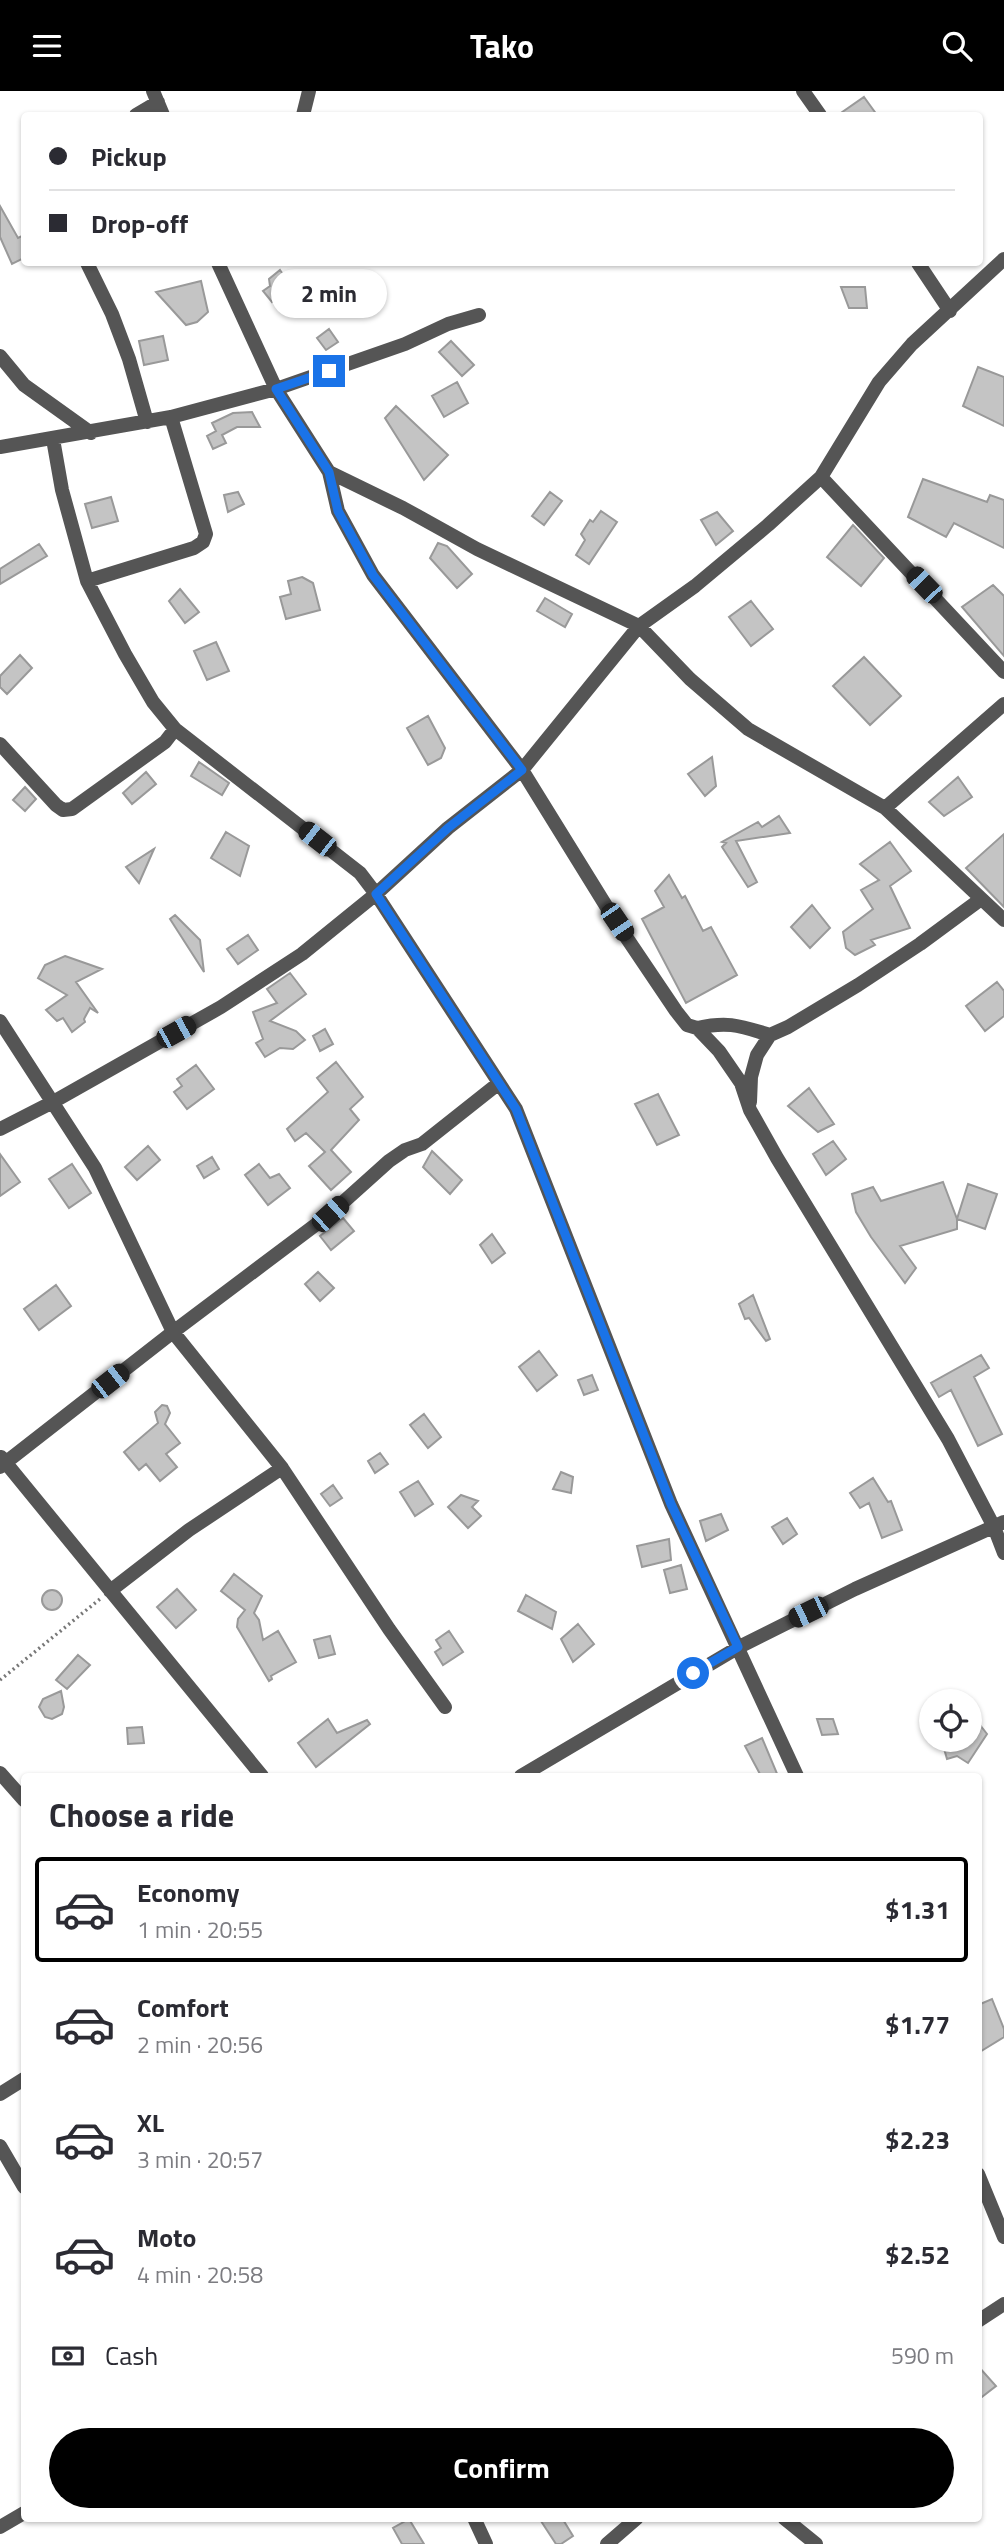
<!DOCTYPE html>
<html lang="en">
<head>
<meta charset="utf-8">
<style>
  body { margin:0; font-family:"Titillium Web",sans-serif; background:#f7f7f7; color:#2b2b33; height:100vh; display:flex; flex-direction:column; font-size:26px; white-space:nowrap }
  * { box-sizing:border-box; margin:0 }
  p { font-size:23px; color:#7c7c81 }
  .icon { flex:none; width:38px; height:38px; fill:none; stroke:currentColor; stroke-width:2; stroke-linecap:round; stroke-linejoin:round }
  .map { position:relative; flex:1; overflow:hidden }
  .details { position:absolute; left:21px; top:1682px; width:961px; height:749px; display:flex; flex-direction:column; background:#fff; border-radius:7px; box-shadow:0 2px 5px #0004 }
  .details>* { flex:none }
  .hud { position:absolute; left:21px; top:21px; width:962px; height:154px; border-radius:7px; box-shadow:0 2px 5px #0004; display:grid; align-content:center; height:154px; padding:0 28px; background:#fff }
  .buttons { position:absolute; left:919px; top:1598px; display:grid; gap:14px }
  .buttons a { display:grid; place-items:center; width:63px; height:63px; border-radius:50%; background:#fff; box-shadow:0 2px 5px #0004; font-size:35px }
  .end { position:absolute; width:32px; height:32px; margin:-16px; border:9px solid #1a73e8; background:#fff; box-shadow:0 0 0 4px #fff }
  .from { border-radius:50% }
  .bubble { position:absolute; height:49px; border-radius:24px; background:#fff; box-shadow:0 2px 5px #0004; font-size:23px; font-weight:700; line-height:49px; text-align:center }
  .car { position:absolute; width:21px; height:42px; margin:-21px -10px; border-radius:9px; box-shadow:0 0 5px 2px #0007; background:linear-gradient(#222 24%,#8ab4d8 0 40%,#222 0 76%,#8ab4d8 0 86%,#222 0) }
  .hud b { display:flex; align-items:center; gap:24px; height:66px; font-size:26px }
  .hud b+b { border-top:2px solid #e1e1e2 }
  .hud i { width:18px; height:18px; background:#2b2b33 }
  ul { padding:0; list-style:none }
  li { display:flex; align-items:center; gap:21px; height:105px; margin:0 14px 10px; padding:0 14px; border:4px solid transparent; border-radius:7px }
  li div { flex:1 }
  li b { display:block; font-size:26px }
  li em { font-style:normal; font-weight:700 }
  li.selected { border-color:#000 }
  li>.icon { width:63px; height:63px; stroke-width:1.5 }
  h2 { padding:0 28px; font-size:32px; line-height:84px }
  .pay { display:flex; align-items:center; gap:18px; height:77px; padding:0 28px; font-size:26px }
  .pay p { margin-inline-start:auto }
  .action { display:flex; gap:14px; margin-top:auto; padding:14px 28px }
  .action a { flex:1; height:80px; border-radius:42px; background:#000; color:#fff; font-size:28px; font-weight:700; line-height:80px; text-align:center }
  header { display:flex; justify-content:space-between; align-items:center; height:91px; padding:0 28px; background:#000; color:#fff; font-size:32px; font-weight:700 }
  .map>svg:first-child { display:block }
  .building { fill:#c4c4c4; stroke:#999; stroke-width:2 }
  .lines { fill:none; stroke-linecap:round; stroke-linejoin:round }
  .path { stroke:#777; stroke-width:3.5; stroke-dasharray:2 3.5; stroke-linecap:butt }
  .street { stroke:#555; stroke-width:14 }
  .route { stroke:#1a73e8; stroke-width:9 }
</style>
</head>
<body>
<header><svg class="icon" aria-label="menu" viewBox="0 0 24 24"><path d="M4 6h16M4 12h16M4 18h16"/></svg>Tako<svg class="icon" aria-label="search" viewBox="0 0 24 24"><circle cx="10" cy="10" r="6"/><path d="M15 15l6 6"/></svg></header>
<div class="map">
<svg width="1004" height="2453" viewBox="0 0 1004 2453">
  <rect width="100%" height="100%" fill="#fff"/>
  <path class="building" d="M864 6 877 24H838Z
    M0 115 18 147 24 144V167L12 173 0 146Z
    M280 179 292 196 272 211 263 200 270 195 269 188Z
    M201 190 208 221 197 231 186 234 156 201Z
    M841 196H865L867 217H849Z
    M329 238 338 251 326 259 317 247Z
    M163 245 168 269 144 274 139 250Z
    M451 250 474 274 462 285 439 261Z
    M978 276 1004 286V335L963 315Z
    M457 291 468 312 444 326 432 305Z
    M396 315 448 364 424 389 385 327Z
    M252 321 260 336H237L222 344 226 352 213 358 207 345 216 340 212 332 233 322Z
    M923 388 987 411 990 404 1004 409V457L954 432 946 446 908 426Z
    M238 401 244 413 228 421 224 404Z
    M550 401 562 410 544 434 532 425Z
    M111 406 118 430 92 437 85 413Z
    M601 420 617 431 589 473 576 464 585 449 581 443 590 429 593 431Z
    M717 421 733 440 716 454 701 429Z
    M853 434 884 467 861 495 827 466Z
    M438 452 447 455 472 483 457 497 430 467Z
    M39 453 47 465 0 493V478Z
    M302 486 313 492 320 519 286 528 280 506 291 503 288 490Z
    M993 494 1004 505V565L962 516Z
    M180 498 199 521 185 532 169 510Z
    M545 507 572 523 565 536 537 520Z
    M751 510 773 538 751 555 729 526Z
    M216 551 229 580 207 589 194 560Z
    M20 564 32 577 7 603 0 596V585Z
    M864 566 901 605 870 634 833 595Z
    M428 625 445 657 441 667 428 674 407 637Z
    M712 666 716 695 705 705 688 683Z
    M199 671 229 692 222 704 191 685Z
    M146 681 156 693 132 713 123 702Z
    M958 686 972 706 944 725 929 711Z
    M25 696 36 708 25 720 13 709Z
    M779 725 790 742 736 750 757 791 748 796 722 756 726 752 722 751 758 731 762 736Z
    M226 741 249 755 240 785 211 767Z
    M1004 743V816L966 777Z
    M890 751 911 780 890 795 910 837 871 849 875 854 855 864 846 857 843 841 873 818 861 799 879 789 860 773Z
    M154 758 139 792 126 776Z
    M669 784 682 807 685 805 703 840 711 836 737 884 686 912 642 828 664 816 655 800Z
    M812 814 830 837 810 857 791 836Z
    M175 824 200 849 204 881 170 828Z
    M248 844 258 859 238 873 227 858Z
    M65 865 102 878 76 891 98 922 90 917 84 928 85 931 72 941 63 927 57 930 46 919 67 904 38 887 45 874Z
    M290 882 306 903 270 930 296 940 305 949 293 958 280 957 265 966 256 952 263 948 253 921 277 912 267 898Z
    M997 891 1004 900V925L985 940 966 915Z
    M325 938 333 953 320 960 313 945Z
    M336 971 363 1006 350 1018 359 1029 331 1059 351 1081 331 1099 309 1075 325 1061 306 1042 295 1050 287 1038 328 1001 317 987Z
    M196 974 214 998 187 1018 174 1001 182 995 177 988Z
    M809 997 834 1033 818 1041 788 1015Z
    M658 1003 679 1044 657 1054 635 1013Z
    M833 1050 846 1068 826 1084 813 1063Z
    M148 1055 160 1069 137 1089 125 1076Z
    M432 1060 462 1089 450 1103 423 1076Z
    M0 1063 20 1091 0 1105Z
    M212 1066 219 1078 204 1087 197 1075Z
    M72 1073 91 1102 69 1117 49 1088Z
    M259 1073 270 1087 279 1083 290 1097 268 1114 245 1084Z
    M943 1091 957 1128V1138L900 1155 916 1177 905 1192 871 1146 856 1121 852 1103 873 1096 881 1110Z
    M968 1093 997 1103 985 1138 957 1128Z
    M343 1127 354 1140 331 1159 320 1145Z
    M492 1143 505 1162 492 1172 480 1154Z
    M318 1181 334 1197 320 1210 305 1193Z
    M56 1194 71 1215 39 1239 24 1218Z
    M753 1204 770 1248 766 1250 749 1227 745 1228 739 1213Z
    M539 1260 557 1284 537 1300 519 1276Z
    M981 1264 989 1277 974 1286 1002 1343 978 1355 951 1299 939 1306 931 1292Z
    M592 1284 598 1299 584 1304 578 1289Z
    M162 1314 167 1315 170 1322 165 1333 180 1352 166 1363 177 1376 160 1390 146 1373 139 1379 124 1361 158 1332 155 1321Z
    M424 1323 441 1346 428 1357 410 1334Z
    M380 1362 388 1373 375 1382 368 1370Z
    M561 1381 573 1386 571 1402 553 1398Z
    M873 1387 888 1411 891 1410 902 1439 882 1447 869 1412 860 1417 850 1402Z
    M418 1390 433 1413 415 1425 400 1401Z
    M333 1394 342 1407 330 1415 321 1403Z
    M461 1404 478 1410 472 1416 481 1425 468 1437 448 1416Z
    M721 1423 728 1439 706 1450 700 1430Z
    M787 1427 797 1443 783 1453 772 1436Z
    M669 1448 671 1469 642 1476 637 1455Z
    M681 1474 687 1498 670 1502 664 1479Z
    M234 1483 262 1505 254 1522 259 1529 263 1549 278 1540 296 1571 271 1585 272 1588 269 1590 237 1536 238 1528 245 1519 221 1500Z
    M177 1498 196 1519 176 1537 157 1516Z
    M42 1509a10 10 0 1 1 20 0a10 10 0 1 1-20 0Z
    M526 1504 556 1521 552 1538 518 1520Z
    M578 1533 594 1553 573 1571 561 1548Z
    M449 1540 463 1561 443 1574 435 1561 441 1557 436 1549Z
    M330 1545 335 1563 319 1567 314 1549Z
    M78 1564 90 1574 67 1598 56 1589Z
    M61 1600 64 1616 62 1623 52 1628 45 1626 39 1616 43 1608Z
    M970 1621 987 1643 968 1672 957 1665 947 1668 943 1654 950 1648H970Z
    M328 1628 337 1642 367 1629 370 1633 316 1676 298 1652Z
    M817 1628H833L838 1643 822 1644Z
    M142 1636 144 1652 128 1653 127 1637Z
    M762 1647 778 1685H761L745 1655Z
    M992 1908 1004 1938V1946L978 1962V1914Z
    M978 2275 996 2295 978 2309Z
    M539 2427H562L573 2445 561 2453H556Z
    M409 2428 424 2453H402L393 2437Z"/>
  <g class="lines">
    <path class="path" d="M0 1589 100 1508"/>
    <path class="street" d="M153 0 163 24
      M803 0 820 24
      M136 24 158 11
      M303 24 309 0
      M87 172 112 223 129 268 147 331
      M218 172 276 298 329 381 338 420 373 484 522 679 616 831 676 920 687 934 697 937 719 960 741 992 750 1019 777 1067 948 1348 994 1436 1004 1462
      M918 172 950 220
      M0 265 24 294 91 342
      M53 348 62 399 87 490 125 563 153 611 175 638 360 782 376 803 516 1018 671 1413 797 1685
      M0 356 171 326 276 298 405 253 448 233 479 224
      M329 381 403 417 477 458 639 535 690 588 748 638 885 717 1004 829
      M821 386 1004 581
      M87 490 194 457 203 451 206 443 171 326
      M0 653 56 714 63 719 72 718 165 651 175 638
      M885 717 1004 613
      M0 930 95 1077 173 1241 282 1377 389 1538 445 1616
      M697 937C729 930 740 935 770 944
      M750 1011 751 986 757 964 770 944 788 936 858 894 920 853 981 808
      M0 1038 53 1011 221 916 302 863 376 803 448 737 522 679 639 535 695 495 768 434 821 386 879 291 912 253 1004 168
      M1 1366 262 1685
      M0 1376 173 1241 330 1123 389 1070 405 1059 422 1053 499 992
      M110 1500 189 1439 282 1377
      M0 1682 24 1709
      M521 1685 739 1556 855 1498 1004 1431
      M0 2003 24 1988
      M0 2055 24 2096
      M978 2083 1004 2146
      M978 2230 1004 2213
      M474 2427 486 2453
      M784 2427 816 2453
      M0 2436 24 2422
      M607 2453 637 2427"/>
  </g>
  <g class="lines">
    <path class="route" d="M329 280 276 298 329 381 338 420 373 484 522 679 448 737 376 803 516 1018 671 1413 738 1556 693 1582"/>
  </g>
</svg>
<div class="buttons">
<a><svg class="icon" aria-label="locate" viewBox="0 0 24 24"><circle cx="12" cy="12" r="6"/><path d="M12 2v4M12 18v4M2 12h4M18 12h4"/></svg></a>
</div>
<i class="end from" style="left:693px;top:1582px"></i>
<i class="end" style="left:329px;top:280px"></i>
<div class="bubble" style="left:271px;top:178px;width:116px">2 min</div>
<i class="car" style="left:924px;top:494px;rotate:316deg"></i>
<i class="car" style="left:317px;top:748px;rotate:308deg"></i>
<i class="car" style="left:617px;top:831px;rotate:146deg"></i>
<i class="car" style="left:176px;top:941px;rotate:61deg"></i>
<i class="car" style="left:330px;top:1123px;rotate:48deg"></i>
<i class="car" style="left:110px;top:1290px;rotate:52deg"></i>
<i class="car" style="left:808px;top:1521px;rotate:244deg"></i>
<div class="hud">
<b><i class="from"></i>Pickup</b>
<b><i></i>Drop-off</b>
</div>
<section class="details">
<h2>Choose a ride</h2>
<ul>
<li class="selected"><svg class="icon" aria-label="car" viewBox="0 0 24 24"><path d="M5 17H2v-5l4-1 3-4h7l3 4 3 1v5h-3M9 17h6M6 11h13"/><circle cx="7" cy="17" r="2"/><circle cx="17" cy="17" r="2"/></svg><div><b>Economy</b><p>1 min · 20:55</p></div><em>$1.31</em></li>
<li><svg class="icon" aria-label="car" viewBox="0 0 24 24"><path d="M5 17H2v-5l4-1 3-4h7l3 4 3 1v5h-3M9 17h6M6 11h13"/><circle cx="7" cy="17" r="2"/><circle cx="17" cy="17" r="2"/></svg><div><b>Comfort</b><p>2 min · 20:56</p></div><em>$1.77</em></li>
<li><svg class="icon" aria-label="car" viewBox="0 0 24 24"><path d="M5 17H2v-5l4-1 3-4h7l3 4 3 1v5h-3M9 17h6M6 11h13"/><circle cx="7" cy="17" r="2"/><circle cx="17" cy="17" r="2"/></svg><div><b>XL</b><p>3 min · 20:57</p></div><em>$2.23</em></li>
<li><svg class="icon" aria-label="car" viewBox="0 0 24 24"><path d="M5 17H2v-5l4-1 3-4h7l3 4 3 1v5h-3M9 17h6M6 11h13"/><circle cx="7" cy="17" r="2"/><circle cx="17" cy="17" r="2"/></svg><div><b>Moto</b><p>4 min · 20:58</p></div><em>$2.52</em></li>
</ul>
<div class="pay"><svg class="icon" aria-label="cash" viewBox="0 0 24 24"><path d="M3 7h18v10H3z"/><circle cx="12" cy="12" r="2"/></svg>Cash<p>590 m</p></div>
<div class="action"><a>Confirm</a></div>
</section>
</div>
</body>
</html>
